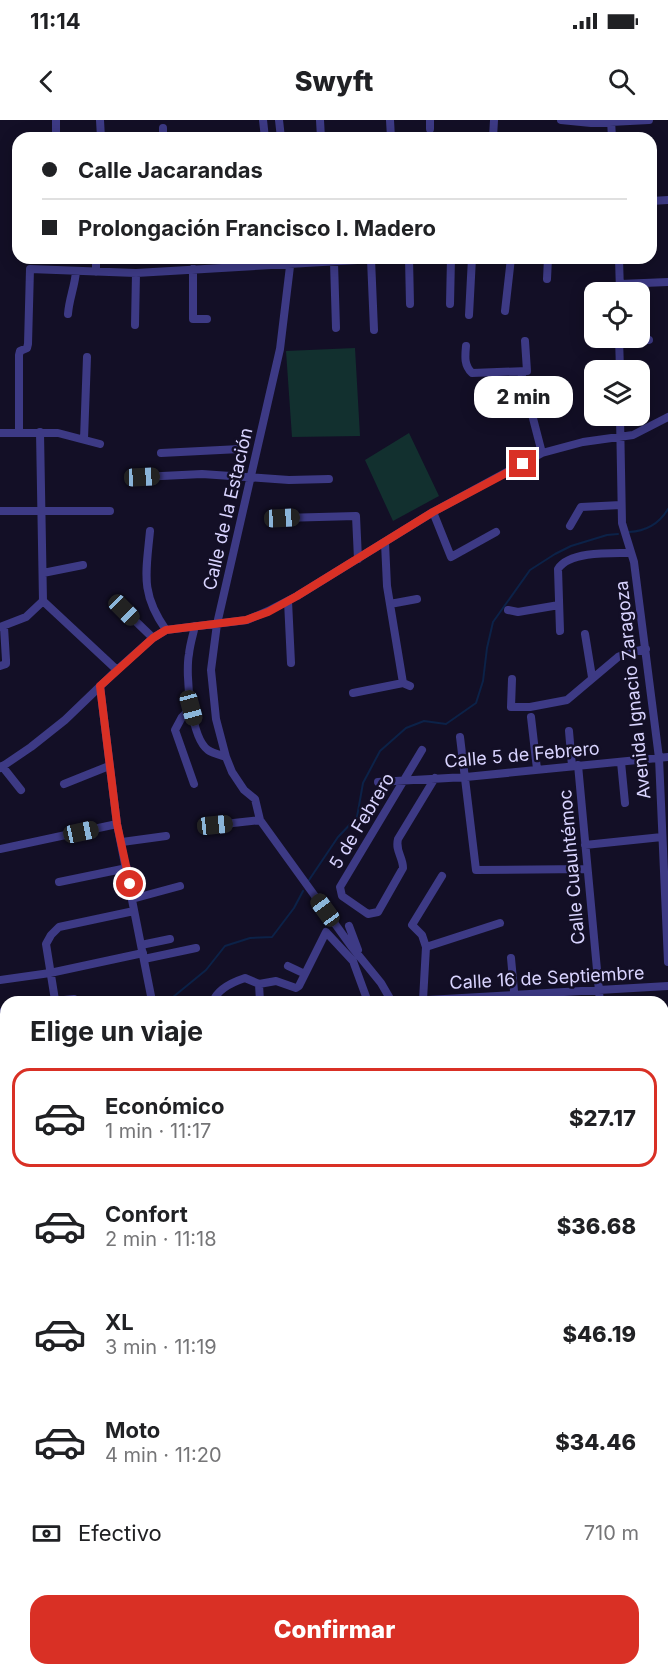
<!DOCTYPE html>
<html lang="es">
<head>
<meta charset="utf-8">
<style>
  body { margin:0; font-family:Inter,sans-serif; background:#f2f2f2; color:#202124; height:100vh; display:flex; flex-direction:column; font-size:22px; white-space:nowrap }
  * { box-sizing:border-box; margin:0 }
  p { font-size:20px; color:#757577 }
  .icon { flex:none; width:33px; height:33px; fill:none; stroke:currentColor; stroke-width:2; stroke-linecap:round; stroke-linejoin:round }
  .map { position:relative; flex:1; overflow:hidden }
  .side { position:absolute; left:0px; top:876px; width:669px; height:680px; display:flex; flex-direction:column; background:#fff; border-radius:18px 18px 0 0; box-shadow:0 3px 15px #0003 }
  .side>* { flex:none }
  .banner { position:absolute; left:12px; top:12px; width:645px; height:132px; border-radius:18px; box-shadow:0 3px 15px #0003; display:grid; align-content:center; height:132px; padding:0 30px; background:#fff }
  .fabs { position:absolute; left:584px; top:162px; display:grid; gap:12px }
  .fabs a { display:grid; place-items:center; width:66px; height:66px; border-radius:12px; background:#fff; box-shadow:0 3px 15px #0003; font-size:30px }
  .end { position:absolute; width:27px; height:27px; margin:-14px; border:8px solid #d93025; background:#fff; box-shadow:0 0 0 3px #fff }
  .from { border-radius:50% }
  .bubble { position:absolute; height:42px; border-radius:18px; background:#fff; box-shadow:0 3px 15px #0003; font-size:20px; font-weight:800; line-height:42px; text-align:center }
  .car { position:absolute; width:18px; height:36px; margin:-18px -9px; border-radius:8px; box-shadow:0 0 4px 2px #0007; background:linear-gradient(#222 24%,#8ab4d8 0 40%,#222 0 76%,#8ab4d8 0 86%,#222 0) }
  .banner b { display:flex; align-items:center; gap:21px; height:57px; font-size:22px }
  .banner b+b { border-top:2px solid #e0e0e0 }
  .banner i { width:15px; height:15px; background:#202124 }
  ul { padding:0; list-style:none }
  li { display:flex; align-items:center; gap:18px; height:99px; margin:0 12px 9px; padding:0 18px; border:3px solid transparent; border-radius:18px }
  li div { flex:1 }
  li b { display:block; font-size:22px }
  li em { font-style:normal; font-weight:800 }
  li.current { border-color:#d93025 }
  li>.icon { width:54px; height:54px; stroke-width:1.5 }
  h2 { padding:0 30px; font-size:27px; line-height:72px }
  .pay { display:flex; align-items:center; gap:15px; height:66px; padding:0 30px; font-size:22px }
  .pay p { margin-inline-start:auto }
  .button { display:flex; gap:12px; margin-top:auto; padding:12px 30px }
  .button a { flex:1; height:69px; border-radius:18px; background:#d93025; color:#fff; font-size:24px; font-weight:800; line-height:69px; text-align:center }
  .status { display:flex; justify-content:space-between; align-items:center; height:42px; padding:0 30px; background:#fff; direction:ltr }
  .status svg { height:16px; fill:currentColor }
  header { display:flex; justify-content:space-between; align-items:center; height:78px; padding:0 30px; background:#fff; font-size:27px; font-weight:800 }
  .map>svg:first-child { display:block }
  .green { fill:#12302f }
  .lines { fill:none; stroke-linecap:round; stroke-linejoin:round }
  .stream { stroke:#0c2248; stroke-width:2 }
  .street { stroke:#3d3a85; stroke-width:8 }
  .secondary { stroke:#6f6bff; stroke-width:10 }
  .route { stroke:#d93025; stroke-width:8 }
  .labels { text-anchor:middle; stroke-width:5; stroke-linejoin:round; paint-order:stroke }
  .street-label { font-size:18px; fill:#d9d4ff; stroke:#130f26 }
</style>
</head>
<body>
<div class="status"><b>11:14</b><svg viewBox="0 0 49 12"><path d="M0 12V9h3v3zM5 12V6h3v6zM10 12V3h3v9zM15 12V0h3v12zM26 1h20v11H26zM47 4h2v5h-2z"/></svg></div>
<header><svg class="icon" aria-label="back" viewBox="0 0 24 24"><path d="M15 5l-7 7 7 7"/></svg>Swyft<svg class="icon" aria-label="search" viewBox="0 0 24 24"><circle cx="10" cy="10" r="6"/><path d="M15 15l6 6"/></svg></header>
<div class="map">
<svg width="668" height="1555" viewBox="0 0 668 1555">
  <rect width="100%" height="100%" fill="#130f26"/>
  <path class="green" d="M355 228 360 316 292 317 286 231Z
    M409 313 439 376 393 401 365 340Z"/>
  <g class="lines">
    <path class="stream" d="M629 412C646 411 659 404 668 389
      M307 763 338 717 357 697 363 663 380 631 406 608 424 601 446 604 476 583 483 561 487 528 493 502 530 450 555 434 571 426 607 415 618 414
      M167 882 206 850 225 826 250 818 272 817 294 788 303 771
      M0 929 6 926"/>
    <path class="street" d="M56 0V18
      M100 0 101 18
      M263 0 265 18
      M279 0 281 18
      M320 0 321 18
      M390 0 391 18
      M561 0 591 3 649 0
      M611 0 612 18
      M430 9V0
      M163 18V8
      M493 18 494 0
      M651 81 668 80
      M291 138 280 229 217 504 211 550 216 599 226 637 232 652 244 670 255 679 260 700 351 826 381 863 392 882
      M409 138 410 184
      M619 138 620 172
      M371 139 374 210
      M334 142 336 208
      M193 149V199H207
      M96 152V138
      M547 159 548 138
      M620 164 668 162
      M450 184 451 138
      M505 191 511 138
      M68 194C69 179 75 166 76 151
      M469 195 472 138
      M135 205 136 153
      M619 218 620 250
      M619 221 649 220
      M466 226C465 237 464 245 472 253L527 251 525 221
      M521 252 542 333
      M620 296 622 403 634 442 659 638 668 842
      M19 312V235L20 231 27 228 28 224 30 149 136 153 392 138
      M40 312 43 481 117 550
      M0 313H58L100 324
      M84 319 87 237
      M161 333 240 329
      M142 357 202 354 289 360 329 359
      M0 391H110
      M433 392 451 437 496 412
      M282 398 356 396 358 439
      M570 406 581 387 621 385
      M150 411C146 453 140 473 166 510
      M385 423 387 466 403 563 410 566
      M43 453 83 445
      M288 481 291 543
      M390 484 417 479
      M124 490 153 518
      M508 490 518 492 559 485
      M195 506C193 515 190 524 189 534 185 554 191 618 208 630 212 633 220 635 226 637
      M0 507 26 497 43 481
      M560 511 558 449C569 431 611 433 630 433
      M585 514 592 557
      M0 546 6 544V540L4 507
      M512 559 511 587H530L567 580 618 537 627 533 646 529
      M100 566 117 704 152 881 148 882
      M353 573 403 563
      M191 588 182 597 175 610 194 664
      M531 597 537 649
      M569 611 572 646
      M460 617 476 750 587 749
      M422 630 340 767 342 776 368 794 378 792 403 748C403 737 395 731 398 719L435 658
      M621 642 625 683
      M578 645 600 882
      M2 646 21 670
      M0 648 31 627 65 600 117 550 153 518 166 510 247 500 268 491 297 476 433 392 542 333 583 322 633 315 668 297
      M378 662 466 657 668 637
      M64 664 109 646
      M215 705 260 700
      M122 722 166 716
      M585 725 662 717
      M0 729 117 704
      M59 762 127 748
      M132 779 180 766
      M349 806 358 830
      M141 825 170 819
      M426 827 500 803
      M511 838 515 882
      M144 839 196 828
      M288 846 305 854
      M0 860 50 853 143 833
      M259 864 260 882
      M55 880 46 824 51 815 59 807 134 791
      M423 880 426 827 422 815 412 805 442 756
      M44 882 74 879
      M213 882C217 869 233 862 245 858L259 864 276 861 296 868 299 866 326 812 353 841 368 882
      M392 882 668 866
      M0 893 6 890
      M0 938 6 950
      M663 947 668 946
      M0 960 6 959
      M0 1002 6 1003
      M5 1087 6 1081
      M0 1112 6 1113
      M0 1141 6 1142
      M663 1153 668 1151
      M663 1209 668 1208
      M0 1357 6 1352
      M663 1397 667 1378
      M663 1432 668 1433
      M663 1473 668 1474
      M663 1531 668 1532
      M404 1555 405 1550
      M546 1555 548 1550"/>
    <path class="secondary" d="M663 1067 668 1068
      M0 1179 6 1181
      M272 1550 273 1555"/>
  </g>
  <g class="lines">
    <path class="route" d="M130 764 117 704 100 566 153 518 166 510 246 500 268 492 297 476 433 392 523 344"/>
  </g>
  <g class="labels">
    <g class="street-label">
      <text transform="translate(228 389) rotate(-77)" y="6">Calle de la Estación</text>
      <text transform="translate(633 570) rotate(-96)" y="6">Avenida Ignacio Zaragoza</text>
      <text transform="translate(522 635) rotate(-5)" y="6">Calle 5 de Febrero</text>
      <text transform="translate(362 701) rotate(-59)" y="6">5 de Febrero</text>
      <text transform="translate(572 747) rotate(-95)" y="6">Calle Cuauhtémoc</text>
      <text transform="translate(547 858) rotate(-3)" y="6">Calle 16 de Septiembre</text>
    </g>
  </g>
</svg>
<div class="fabs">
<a><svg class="icon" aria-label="locate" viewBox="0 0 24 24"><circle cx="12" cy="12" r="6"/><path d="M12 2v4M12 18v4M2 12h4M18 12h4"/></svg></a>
<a><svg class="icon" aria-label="layers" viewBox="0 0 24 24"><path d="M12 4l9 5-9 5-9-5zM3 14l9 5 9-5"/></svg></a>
</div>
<i class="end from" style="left:130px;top:764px"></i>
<i class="end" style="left:523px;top:344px"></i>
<div class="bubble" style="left:474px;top:256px;width:99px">2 min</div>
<i class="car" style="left:142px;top:357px;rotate:87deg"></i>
<i class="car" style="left:282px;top:398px;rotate:87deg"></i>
<i class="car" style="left:124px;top:490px;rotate:135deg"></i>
<i class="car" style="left:191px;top:588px;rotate:165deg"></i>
<i class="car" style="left:215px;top:705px;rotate:84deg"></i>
<i class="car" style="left:81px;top:712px;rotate:78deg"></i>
<i class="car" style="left:325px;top:790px;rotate:324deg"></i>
<div class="banner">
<b><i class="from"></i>Calle Jacarandas</b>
<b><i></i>Prolongación Francisco I. Madero</b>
</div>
<section class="side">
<h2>Elige un viaje</h2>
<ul>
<li class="current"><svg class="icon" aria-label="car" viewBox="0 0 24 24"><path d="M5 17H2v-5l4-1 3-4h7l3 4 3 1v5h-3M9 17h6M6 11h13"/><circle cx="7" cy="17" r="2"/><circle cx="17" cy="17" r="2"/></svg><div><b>Económico</b><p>1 min · 11:17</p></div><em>$27.17</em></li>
<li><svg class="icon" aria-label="car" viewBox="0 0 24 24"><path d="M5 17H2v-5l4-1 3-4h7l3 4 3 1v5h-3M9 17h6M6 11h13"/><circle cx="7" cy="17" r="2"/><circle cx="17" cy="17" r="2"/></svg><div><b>Confort</b><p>2 min · 11:18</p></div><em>$36.68</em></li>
<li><svg class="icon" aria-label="car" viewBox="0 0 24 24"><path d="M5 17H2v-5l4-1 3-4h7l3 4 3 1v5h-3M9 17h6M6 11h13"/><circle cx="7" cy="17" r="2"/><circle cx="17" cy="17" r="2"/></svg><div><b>XL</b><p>3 min · 11:19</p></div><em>$46.19</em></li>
<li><svg class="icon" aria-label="car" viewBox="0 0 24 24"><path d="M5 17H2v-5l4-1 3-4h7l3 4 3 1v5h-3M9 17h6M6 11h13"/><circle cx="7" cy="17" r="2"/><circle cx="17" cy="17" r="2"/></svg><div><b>Moto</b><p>4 min · 11:20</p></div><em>$34.46</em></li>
</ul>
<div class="pay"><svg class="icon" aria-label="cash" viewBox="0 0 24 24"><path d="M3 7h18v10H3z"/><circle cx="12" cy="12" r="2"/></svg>Efectivo<p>710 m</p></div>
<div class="button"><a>Confirmar</a></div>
</section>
</div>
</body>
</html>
